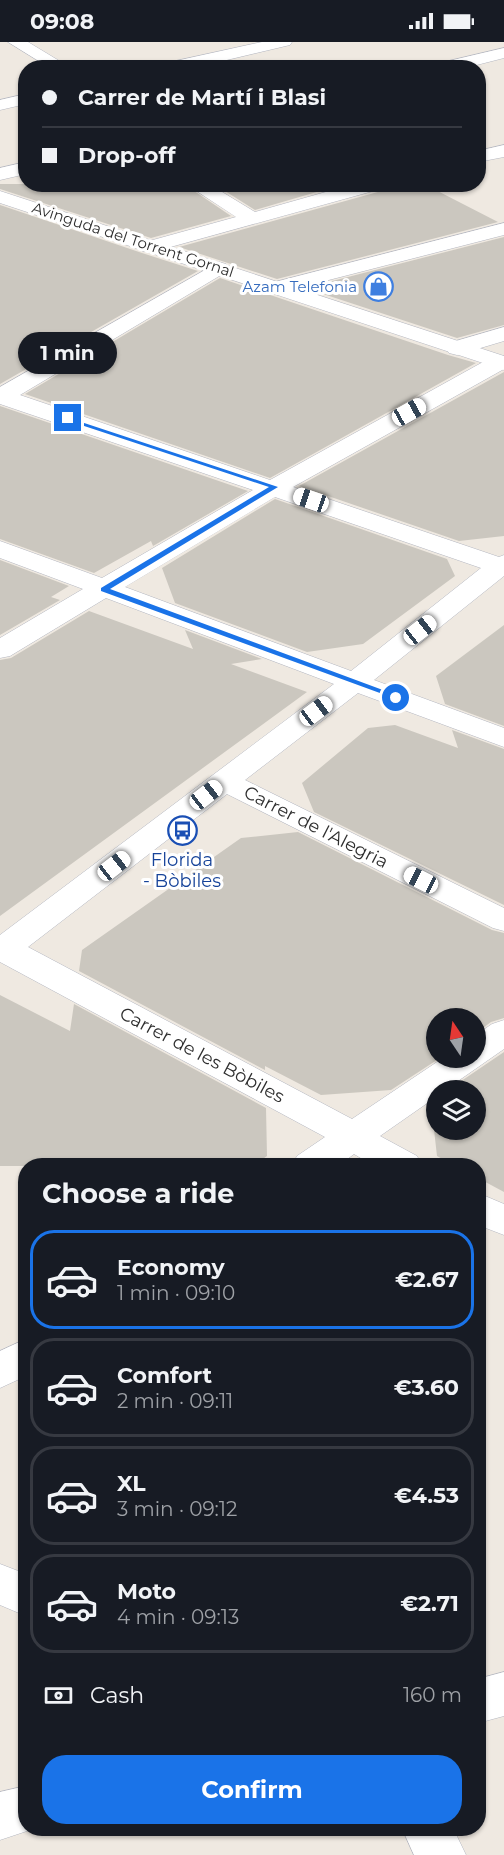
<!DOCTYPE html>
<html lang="en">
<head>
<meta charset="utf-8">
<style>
  body { margin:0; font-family:Montserrat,sans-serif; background:#242831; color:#f1f3f6; height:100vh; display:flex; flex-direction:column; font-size:22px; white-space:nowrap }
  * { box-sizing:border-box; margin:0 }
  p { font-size:20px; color:#9ea1a6 }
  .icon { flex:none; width:33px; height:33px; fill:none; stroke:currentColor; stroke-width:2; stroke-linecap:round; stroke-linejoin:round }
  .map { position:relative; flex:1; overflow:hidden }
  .details { position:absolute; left:18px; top:1116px; width:468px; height:678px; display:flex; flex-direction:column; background:#171b24; border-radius:24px; box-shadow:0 2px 4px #0004 }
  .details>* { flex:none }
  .banner { position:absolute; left:18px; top:18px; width:468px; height:132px; border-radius:24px; box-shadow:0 2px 4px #0004; display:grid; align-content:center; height:132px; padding:0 24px; background:#171b24 }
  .needle { width:39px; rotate:347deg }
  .controls { position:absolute; left:426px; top:966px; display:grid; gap:12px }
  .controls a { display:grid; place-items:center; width:60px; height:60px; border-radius:50%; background:#171b24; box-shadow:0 2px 4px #0004; font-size:30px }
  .end { position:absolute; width:27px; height:27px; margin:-14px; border:8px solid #1a73e8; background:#fff; box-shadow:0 0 0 3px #fff }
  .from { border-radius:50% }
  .bubble { position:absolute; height:42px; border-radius:21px; background:#171b24; box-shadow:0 2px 4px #0004; font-size:20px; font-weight:700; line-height:42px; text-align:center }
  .car { position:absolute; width:18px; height:36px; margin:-18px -9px; border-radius:8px; box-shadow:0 0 4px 2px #0007; background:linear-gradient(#fff 24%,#345 0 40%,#fff 0 76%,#345 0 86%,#fff 0) }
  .banner b { display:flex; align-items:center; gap:21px; height:57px; font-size:22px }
  .banner b+b { border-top:2px solid #363941 }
  .banner i { width:15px; height:15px; background:#f1f3f6 }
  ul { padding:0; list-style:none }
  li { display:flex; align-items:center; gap:18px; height:99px; margin:0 12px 9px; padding:0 12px; border:3px solid #363941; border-radius:24px }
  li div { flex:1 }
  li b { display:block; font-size:22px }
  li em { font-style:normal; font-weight:700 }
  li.on { border-color:#1a73e8 }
  li>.icon { width:54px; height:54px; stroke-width:1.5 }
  h2 { padding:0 24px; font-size:27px; line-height:72px }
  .pay { display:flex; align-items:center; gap:15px; height:66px; padding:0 24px; font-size:22px }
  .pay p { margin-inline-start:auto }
  .primary-button { display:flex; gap:12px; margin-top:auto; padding:12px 24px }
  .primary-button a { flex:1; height:69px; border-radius:24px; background:#1a73e8; color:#fff; font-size:24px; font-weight:700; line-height:69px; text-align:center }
  .status { display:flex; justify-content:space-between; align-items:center; height:42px; padding:0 30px; background:#171b24; direction:ltr }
  .status svg { height:16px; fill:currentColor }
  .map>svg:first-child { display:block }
  .building { fill:#cbc7bf }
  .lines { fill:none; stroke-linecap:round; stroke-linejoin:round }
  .street-casing { stroke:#b4b7c1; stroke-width:1 }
  .secondary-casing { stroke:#b4b7c1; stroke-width:1 }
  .street { fill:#fff; fill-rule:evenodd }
  .secondary { fill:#fff; fill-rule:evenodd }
  .route { fill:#1a73e8 }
  .labels { text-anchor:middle; stroke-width:6; stroke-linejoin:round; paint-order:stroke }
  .far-street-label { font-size:15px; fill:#2e2e2e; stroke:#fff }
  .far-shop-label { font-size:15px; fill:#366cbe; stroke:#fff; text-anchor:end }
  .street-label { font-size:18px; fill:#2e2e2e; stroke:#fff }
  .transit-label { font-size:18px; fill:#164399; stroke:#fff }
</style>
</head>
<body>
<div class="status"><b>09:08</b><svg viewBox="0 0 49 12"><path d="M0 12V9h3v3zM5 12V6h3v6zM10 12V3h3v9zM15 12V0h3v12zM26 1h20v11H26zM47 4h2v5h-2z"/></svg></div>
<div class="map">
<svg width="504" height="1813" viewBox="0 0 504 1813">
  <rect width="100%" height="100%" fill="#efe9e1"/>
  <path class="building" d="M0 142H184L231 174 151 196 0 147Z
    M214 142H344L255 168Z
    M388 142H424L498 180 277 237 179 205 385 148Z
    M0 163 142 211 198 229 0 342Z
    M504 195V283L457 296 305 246Z
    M220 236 448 313 476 321 270 436 25 352Z
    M504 330V494L459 499 299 444Z
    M0 364 248 449 153 504 151 499 94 531 0 497Z
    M275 457 447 517 455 534 363 602 307 610 175 561 162 526Z
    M0 518 69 544 51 555 60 558 0 593Z
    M89 569 193 607 185 588 262 617 231 622 307 650 0 874V618L11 616Z
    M504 583V684L445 662 436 634Z
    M395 683 458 706 452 688 504 707V863L314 770 302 741 368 686Z
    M298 790 492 888 504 891V976L491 980 476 991V976H436V1016H440L391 1048 321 1053 265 1024V1028L79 929 82 908 241 796Z
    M0 953 70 989 74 962 266 1066 267 1114 253 1124H0Z
    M504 1010V1150L478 1136V1124H455L437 1114 431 1061 436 1057V1088H476V1048H448Z"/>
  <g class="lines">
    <defs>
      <path id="street" d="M8 0H28L71 26H50Z
        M262 0H292L290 3 193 26H160L162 22Z
        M504 6V16L465 26H434L436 22Z
        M26 52V62L0 68V58Z
        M504 103V115L478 120V109Z
        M26 120V132L0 138V126Z
        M186 142H209L255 170 354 142H386L384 146 156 209H142L139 205 142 201 236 175Z
        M504 181V193L278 251 271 249 268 245 271 241Z
        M219 220 226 222 229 226 226 230 20 353 270 438 492 315 504 314V327L293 445 499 515 504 513V534L374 638 504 686V705L358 651 245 738 504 866V889L493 886 227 752 28 905 352 1077 443 1016H476V993L492 982 504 978V1007L445 1048H436V1055L380 1094 417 1114 422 1124H374L354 1112 338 1124H292L297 1114 325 1095 0 920V893L334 642 106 556 10 614 0 616V596L83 547 0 516V499L102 536 253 448 0 362V345ZM275 455 481 526 351 629 125 545Z
        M504 285V299L457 313 449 311 446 306 449 301Z
        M478 1151 504 1162V1193L478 1183Z
        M26 1297V1334L0 1346V1309Z
        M0 1522 26 1532V1574L0 1563Z
        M504 1630V1674L478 1681V1637Z
        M26 1744V1786H36L0 1798V1750Z
        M402 1786H453L466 1813H414Z"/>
      <path id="secondary" d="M0 149 504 314V328L0 161Z"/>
    </defs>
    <use href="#street" class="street-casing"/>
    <use href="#secondary" class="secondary-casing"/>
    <use href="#street" class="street"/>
    <use href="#secondary" class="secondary"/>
  </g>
  <path class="route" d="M66 375 278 445 110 547 399 654V658L101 549V546L269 445 66 378Z"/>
  <defs>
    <symbol id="shop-ring" viewBox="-11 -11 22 22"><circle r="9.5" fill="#fff" stroke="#3f7fe0" stroke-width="1.5"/><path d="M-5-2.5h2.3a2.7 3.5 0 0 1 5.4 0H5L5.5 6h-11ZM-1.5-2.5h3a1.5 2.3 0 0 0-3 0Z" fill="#3f7fe0"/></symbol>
    <symbol id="bus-ring" viewBox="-11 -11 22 22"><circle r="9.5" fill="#fff" stroke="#1a4fb4" stroke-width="1.5"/><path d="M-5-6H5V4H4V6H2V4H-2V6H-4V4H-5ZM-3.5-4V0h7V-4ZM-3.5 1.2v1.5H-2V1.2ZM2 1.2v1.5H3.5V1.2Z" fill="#1a4fb4"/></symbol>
  </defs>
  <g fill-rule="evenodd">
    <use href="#shop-ring" x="362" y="228" width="33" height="33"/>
    <use href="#bus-ring" x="166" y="772" width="33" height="33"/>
  </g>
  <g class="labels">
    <g class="far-street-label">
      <text transform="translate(133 198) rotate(18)" y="5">Avinguda del Torrent Gornal</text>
    </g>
    <g class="far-shop-label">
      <text x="357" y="250">Azam Telefonia</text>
    </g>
    <g class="street-label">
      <text transform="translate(316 785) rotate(27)" y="6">Carrer de l'Alegria</text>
      <text transform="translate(202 1013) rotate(28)" y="6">Carrer de les Bòbiles</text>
    </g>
    <g class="transit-label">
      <text x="182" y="824">Florida<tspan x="182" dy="21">- Bòbiles</tspan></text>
    </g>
  </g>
</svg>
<div class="controls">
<a><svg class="needle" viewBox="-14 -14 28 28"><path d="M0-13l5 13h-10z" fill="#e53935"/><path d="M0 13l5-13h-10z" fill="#9ea1a6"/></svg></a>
<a><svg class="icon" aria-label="layers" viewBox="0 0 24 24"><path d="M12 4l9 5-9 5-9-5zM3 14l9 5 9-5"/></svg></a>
</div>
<i class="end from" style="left:396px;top:656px"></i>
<i class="end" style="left:68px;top:376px"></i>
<div class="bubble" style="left:18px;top:290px;width:99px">1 min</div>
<i class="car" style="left:409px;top:370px;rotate:61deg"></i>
<i class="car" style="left:311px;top:458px;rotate:289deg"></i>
<i class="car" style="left:420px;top:588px;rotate:52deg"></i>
<i class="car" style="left:316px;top:669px;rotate:53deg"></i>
<i class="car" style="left:206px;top:753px;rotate:52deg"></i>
<i class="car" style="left:114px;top:824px;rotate:52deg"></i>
<i class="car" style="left:421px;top:838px;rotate:297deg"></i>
<div class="banner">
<b><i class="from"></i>Carrer de Martí i Blasi</b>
<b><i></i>Drop-off</b>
</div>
<section class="details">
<h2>Choose a ride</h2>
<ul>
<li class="on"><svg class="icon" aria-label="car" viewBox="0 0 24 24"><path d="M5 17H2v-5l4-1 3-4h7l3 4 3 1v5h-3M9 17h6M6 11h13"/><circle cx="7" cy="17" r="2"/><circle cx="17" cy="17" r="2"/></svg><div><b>Economy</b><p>1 min · 09:10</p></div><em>€2.67</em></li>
<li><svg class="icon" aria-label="car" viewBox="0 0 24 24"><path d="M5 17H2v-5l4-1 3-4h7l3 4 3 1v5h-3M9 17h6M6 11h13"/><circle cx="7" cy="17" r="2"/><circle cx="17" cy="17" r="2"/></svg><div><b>Comfort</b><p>2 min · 09:11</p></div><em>€3.60</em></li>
<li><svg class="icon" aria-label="car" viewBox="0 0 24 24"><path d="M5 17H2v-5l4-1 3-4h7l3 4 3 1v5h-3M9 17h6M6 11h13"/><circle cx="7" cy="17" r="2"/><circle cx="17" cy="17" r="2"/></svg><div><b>XL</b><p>3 min · 09:12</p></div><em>€4.53</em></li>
<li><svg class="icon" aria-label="car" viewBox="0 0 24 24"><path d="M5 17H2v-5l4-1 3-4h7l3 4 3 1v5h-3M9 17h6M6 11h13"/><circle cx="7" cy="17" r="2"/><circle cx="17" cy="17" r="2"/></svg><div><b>Moto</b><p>4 min · 09:13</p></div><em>€2.71</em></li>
</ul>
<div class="pay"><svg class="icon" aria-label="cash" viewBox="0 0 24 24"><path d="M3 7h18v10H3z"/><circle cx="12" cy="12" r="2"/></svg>Cash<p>160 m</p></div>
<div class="primary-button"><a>Confirm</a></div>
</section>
</div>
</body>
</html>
